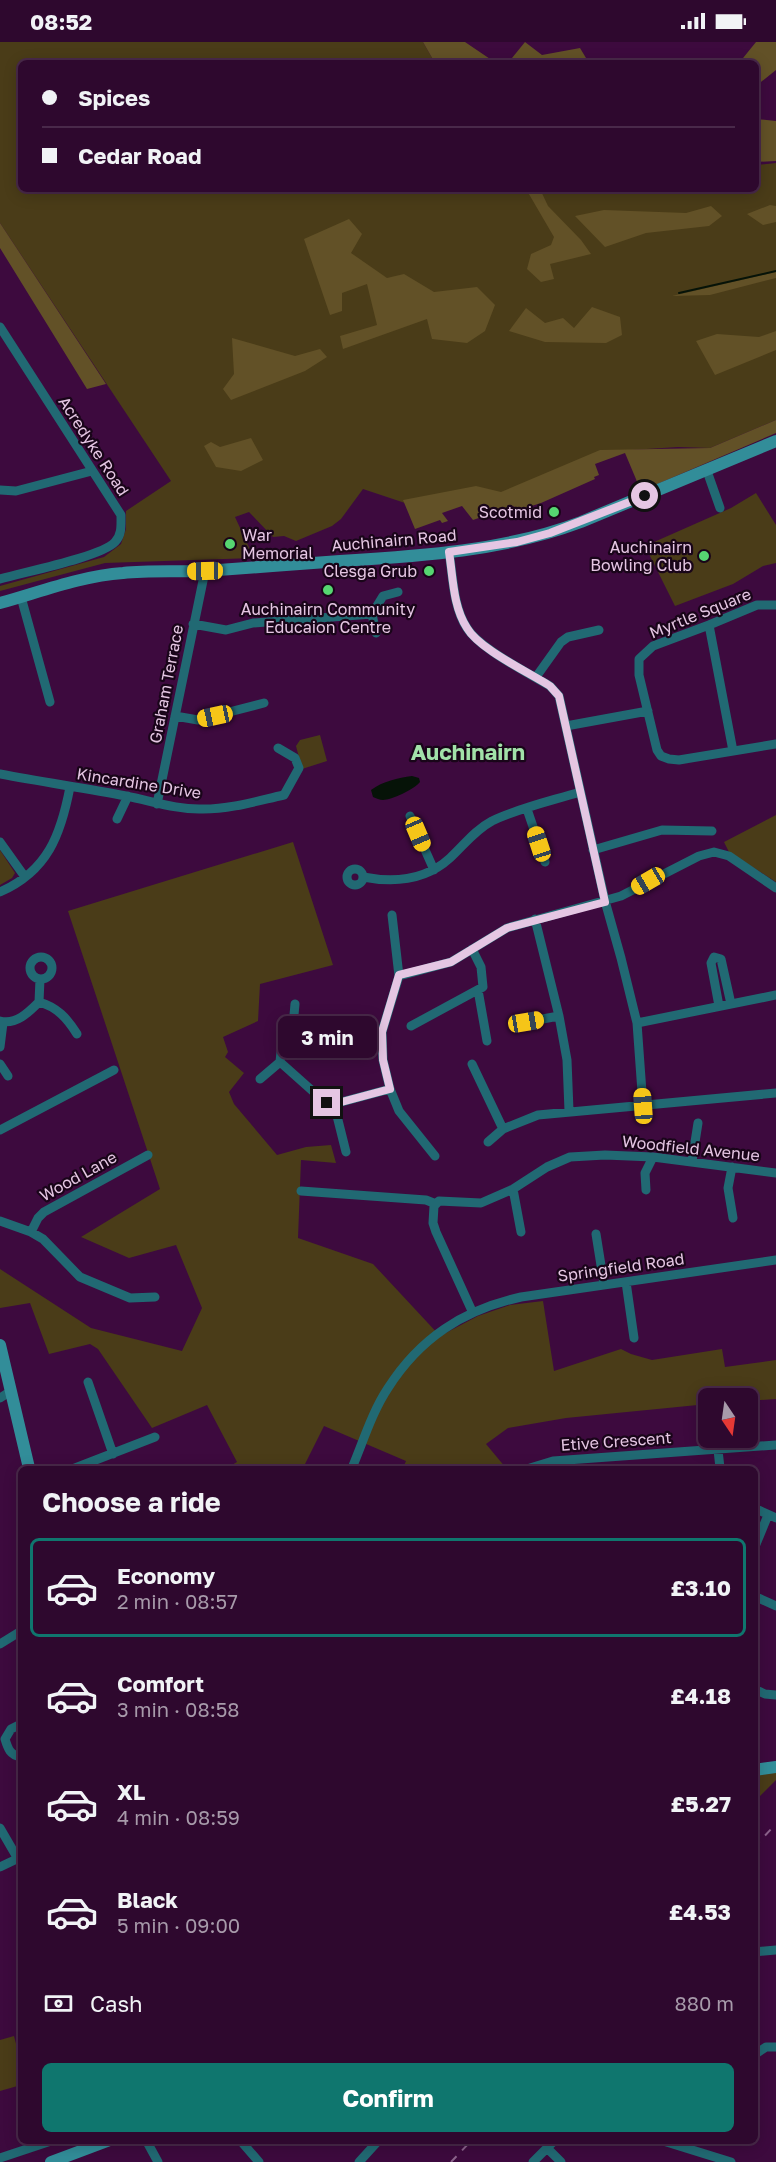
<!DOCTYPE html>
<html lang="en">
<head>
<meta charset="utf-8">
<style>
  body { margin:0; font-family:"Golos Text",sans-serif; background:#3a163a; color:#f1f3f6; height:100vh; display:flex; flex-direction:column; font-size:22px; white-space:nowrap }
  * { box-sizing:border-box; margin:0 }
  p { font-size:20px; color:#a79aaa }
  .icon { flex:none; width:33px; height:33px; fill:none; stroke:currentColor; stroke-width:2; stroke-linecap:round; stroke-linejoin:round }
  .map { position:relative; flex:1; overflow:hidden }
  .side { position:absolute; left:18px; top:1424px; width:740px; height:678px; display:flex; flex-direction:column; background:#2e082e; border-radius:9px; box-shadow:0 3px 15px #0003,0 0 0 2px #49294a }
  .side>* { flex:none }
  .hud { position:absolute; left:18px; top:18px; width:741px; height:132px; border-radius:9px; box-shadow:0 3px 15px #0003,0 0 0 2px #49294a; display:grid; align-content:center; height:132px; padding:0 24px; background:#2e082e }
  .needle { width:39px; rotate:167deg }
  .tools { position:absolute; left:698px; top:1346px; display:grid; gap:12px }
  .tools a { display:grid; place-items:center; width:60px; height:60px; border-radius:9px; background:#2e082e; box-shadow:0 3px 15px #0003,0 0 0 2px #49294a; font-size:30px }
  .end { position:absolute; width:27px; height:27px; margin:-14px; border:8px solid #e5c6e3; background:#111; box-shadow:0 0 0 3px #111 }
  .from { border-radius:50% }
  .bubble { position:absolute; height:42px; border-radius:9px; background:#2e082e; box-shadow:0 3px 15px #0003,0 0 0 2px #49294a; font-size:20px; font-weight:700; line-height:42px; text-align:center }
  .car { position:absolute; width:18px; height:36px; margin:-18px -9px; border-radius:8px; box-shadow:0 0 4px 2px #0007; background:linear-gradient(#f5c518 24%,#345 0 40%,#f5c518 0 76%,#345 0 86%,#f5c518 0) }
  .hud b { display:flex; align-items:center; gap:21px; height:57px; font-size:22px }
  .hud b+b { border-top:2px solid #49294a }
  .hud i { width:15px; height:15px; background:#f1f3f6 }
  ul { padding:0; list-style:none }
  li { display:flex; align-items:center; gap:18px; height:99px; margin:0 12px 9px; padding:0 12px; border:3px solid transparent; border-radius:9px }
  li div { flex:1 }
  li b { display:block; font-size:22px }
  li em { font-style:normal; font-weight:700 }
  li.selected { border-color:#0f766e }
  li>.icon { width:54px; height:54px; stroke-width:1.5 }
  h2 { padding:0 24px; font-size:27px; line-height:72px }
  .pay { display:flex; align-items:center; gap:15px; height:66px; padding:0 24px; font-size:22px }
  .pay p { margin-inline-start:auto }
  .button { display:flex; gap:12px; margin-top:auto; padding:12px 24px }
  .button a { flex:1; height:69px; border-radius:9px; background:#0f766e; color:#fff; font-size:24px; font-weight:700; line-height:69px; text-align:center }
  .status { display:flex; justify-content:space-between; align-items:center; height:42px; padding:0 30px; background:#2e082e; direction:ltr }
  .status svg { height:16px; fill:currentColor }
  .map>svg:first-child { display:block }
  .green { fill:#4a3c18 }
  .forest { fill:#625127 }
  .water { fill:#061308 }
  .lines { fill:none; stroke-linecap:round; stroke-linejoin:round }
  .stream { stroke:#061308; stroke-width:2 }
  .street { stroke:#216973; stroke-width:9 }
  .secondary { stroke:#328d99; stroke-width:12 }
  .rail { stroke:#8c638c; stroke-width:2; stroke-dasharray:8 8; stroke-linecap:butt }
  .route { stroke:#e5c6e3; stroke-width:8 }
  .poi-dot { fill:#56d671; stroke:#190519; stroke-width:2 }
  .labels { text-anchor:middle; stroke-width:4.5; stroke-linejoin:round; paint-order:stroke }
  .street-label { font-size:16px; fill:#e5c6e3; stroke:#190519 }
  .poi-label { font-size:16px; fill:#e5c6e3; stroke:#190519; text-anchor:end }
  .district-label { font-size:22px; font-weight:bold; fill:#a2e1a9; stroke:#190519 }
</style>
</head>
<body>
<div class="status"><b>08:52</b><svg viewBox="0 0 49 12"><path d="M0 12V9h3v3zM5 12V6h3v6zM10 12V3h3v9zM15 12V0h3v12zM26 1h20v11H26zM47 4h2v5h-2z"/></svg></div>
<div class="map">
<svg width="776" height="2120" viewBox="0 0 776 2120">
  <rect width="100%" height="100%" fill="#3d0a3e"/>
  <path class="green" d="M0 0H423L435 21H21V147H756V123L776 121V378L710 406 678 405 600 410 501 451 405 461 363 447 341 477 332 484 296 499 284 494 273 495 249 470 235 475 254 516 105 521 0 549V544L104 515 121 502 126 487V469L171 439 0 181Z
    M756 451 776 483V521L763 524 733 542 675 564 645 504 731 466Z
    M320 693 327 719 302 727 296 704 300 698Z
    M776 773V840L729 810 724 800Z
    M293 800 333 923 260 942 258 979 223 995 228 1010 225 1015 244 1031 229 1050 234 1062 277 1113 306 1105 331 1103 336 1121 301 1118 298 1196 373 1222 440 1294 478 1274 510 1263 543 1259 554 1329 621 1307 631 1312 652 1318 722 1307 725 1325 776 1318V1357L747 1359V1356H708V1362L566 1376 508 1386 486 1402 506 1426H403L406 1419 324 1384 303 1426H227L237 1420 207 1363 152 1386 98 1307 90 1302 49 1312 30 1261 0 1266V1227L91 1286 182 1309 202 1266 176 1203 129 1216 81 1195 160 1147 68 869Z
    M0 808 15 831 12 836 0 843Z
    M776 1730V1738L755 1759 754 1732Z
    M14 1994 21 2021V2043L0 2049V1998Z"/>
  <path class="forest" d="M423 0H465L496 21H435Z
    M525 0 542 13 580 6 589 21H516L512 16Z
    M756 0H776V28L756 44V21H739Z
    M756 77 776 79V119L756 120Z
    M526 147H540L548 164 581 198 591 212 550 222 554 237 541 240 527 227 531 212 551 203 554 195Z
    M770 163 776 164V180L763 183 747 172Z
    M711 164 722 174 709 184 646 191 605 205 575 174 604 168 686 171Z
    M349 177 362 192 351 211 387 236 404 232 434 250 477 245 495 263 485 289 467 301 432 297 427 277 343 307 340 294 377 283 367 242 342 251V269L330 273 304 197Z
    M0 181 106 342 87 347 0 206Z
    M776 230V236L710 253 672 254Z
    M592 265 620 275 622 293 606 301 545 300 509 289 526 266 545 281 563 276 574 286Z
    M776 289V308L715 333 696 299 717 292 759 295Z
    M232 296 295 314 320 307 327 315 305 329 231 358 223 347 234 332Z
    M776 378V391L641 449 625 411 595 422 599 433 594 435 595 437 541 461 519 468 513 464 473 478 462 464 442 471 448 479 442 481 440 478 415 487 403 458 476 444 501 450 600 408 710 406Z
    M251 396 263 418 241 429 216 425 204 404 211 400 220 405Z"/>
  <path class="water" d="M412 734 419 736 420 740C415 747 391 758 383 758 380 758 376 756 373 755L371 748C383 739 398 736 412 734Z"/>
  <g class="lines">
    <path class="stream" d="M679 251 776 229"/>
    <path class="street" d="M0 285 121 473C121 483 122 493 115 500 101 515 24 530 0 537
      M707 429 720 466
      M0 448 16 449 92 429
      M449 510C453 534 453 565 467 586 479 606 528 631 550 644L559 654 605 859 621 916 637 981 643 1064
      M21 555 50 660
      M776 563H757L709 583 653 604 639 617V633L657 708 661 714 669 717 679 718 776 702
      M372 572 383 554 398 550
      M193 582 226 588 253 581 372 572 376 591
      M709 583 733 709
      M536 635 561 600 568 595 599 588
      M175 674 198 678 264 661
      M566 684 648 669
      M0 732C42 740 84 746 126 754 152 759 177 768 203 767 231 767 257 759 284 753L299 726 295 716 278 706
      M157 762 205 529
      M527 767 545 820
      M410 774 434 828
      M117 777 128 754
      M0 800 25 835
      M593 808 662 788 712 789
      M347 835a8 8 0 1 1 16 0a8 8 0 1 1-16 0Z
      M363 835C394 841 426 838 450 816 464 803 475 788 492 779 519 766 551 759 580 750
      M0 850C48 829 61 792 70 745
      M392 873 399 934 382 990 383 1018 390 1047 399 1069 435 1114
      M535 877 559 974 567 1018 569 1069
      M30 926a11 11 0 1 1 22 0a11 11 0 1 1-22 0Z
      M399 934 451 920 507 886 621 854 699 814 714 810 729 814 776 846
      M478 948 487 999
      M39 960C57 965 67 976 77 992
      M719 964 711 921 714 915 721 917 731 962
      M0 979C16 983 28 971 39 960L40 937
      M526 980 559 974
      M637 981 776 953
      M411 984 483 945 481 925 472 907
      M0 1005 3 981
      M280 1020 326 1061 334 1062 390 1047
      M0 1022 8 1034
      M472 1022 503 1087
      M260 1037 280 1020 281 1010 292 995 295 962
      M334 1062 346 1110
      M0 1088 114 1028
      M488 1100 503 1087 538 1073 776 1051
      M692 1119 698 1081
      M732 1125 728 1146 733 1176
      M513 1147 521 1190
      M646 1148 645 1131 653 1115
      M301 1149 426 1158 436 1162
      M0 1179 31 1190 43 1197 80 1235 130 1256 155 1255
      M31 1190 38 1176 44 1170 148 1113
      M596 1192 604 1242
      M626 1240 634 1296
      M472 1269 436 1190 433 1181 434 1164 439 1159 481 1161 513 1147 547 1125 570 1115 605 1113 653 1115 776 1131
      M88 1340 113 1412
      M0 1356 11 1349
      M718 1408 720 1426
      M75 1426 155 1395
      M352 1426C363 1400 372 1370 388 1346 420 1296 463 1268 521 1255L776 1218
      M530 1426 553 1419 776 1403
      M754 1466 776 1476
      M754 1507 768 1473
      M754 1554 776 1564
      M0 1602 21 1589
      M754 1647 765 1652 776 1653
      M21 1682 11 1687 5 1697C8 1707 10 1713 21 1715
      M0 1786 18 1817
      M0 1825 21 1815
      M754 1910 776 1908
      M754 2013 766 2005H776
      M146 2098 158 2120
      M240 2098 259 2120
      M660 2098 731 2120
      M547 2106 561 2120
      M0 2116 54 2098
      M359 2120 379 2098
      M533 2120 555 2098"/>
    <path class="secondary" d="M0 561C40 550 81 534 123 531 150 528 178 530 205 529 250 526 295 522 340 519 422 514 504 509 581 480L776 399
      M0 1303 29 1426
      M754 1728 776 1725
      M51 2120 110 2098"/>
    <path class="rail" d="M754 1805 776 1782
      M451 2120 472 2098"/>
  </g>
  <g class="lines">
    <path class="route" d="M327 1061 334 1062 390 1047 383 1018 382 990 399 933 451 920 507 886 605 860 559 654 550 644C528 630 479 607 467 586 453 565 453 535 449 510L517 500 550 491 645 454"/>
  </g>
  <g class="poi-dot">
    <circle cx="554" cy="470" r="6"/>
    <circle cx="230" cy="502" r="6"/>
    <circle cx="704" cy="514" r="6"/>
    <circle cx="429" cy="529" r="6"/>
    <circle cx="328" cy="548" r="6"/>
  </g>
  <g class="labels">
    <g class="street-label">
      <text transform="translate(94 404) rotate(57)" y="6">Acredyke Road</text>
      <text transform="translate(394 498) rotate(-5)" y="6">Auchinairn Road</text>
      <text transform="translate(700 571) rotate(-22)" y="6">Myrtle Square</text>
      <text transform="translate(166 642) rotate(-79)" y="6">Graham Terrace</text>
      <text transform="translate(139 741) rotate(9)" y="6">Kincardine Drive</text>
      <text transform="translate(691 1106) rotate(6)" y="6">Woodfield Avenue</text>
      <text transform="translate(78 1134) rotate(-29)" y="6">Wood Lane</text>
      <text transform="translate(621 1225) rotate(-8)" y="6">Springfield Road</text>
      <text transform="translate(616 1399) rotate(-4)" y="6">Etive Crescent</text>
    </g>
    <g class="poi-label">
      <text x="542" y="476">Scotmid</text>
      <text x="242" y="499" text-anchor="start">War<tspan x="242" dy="18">Memorial</tspan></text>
      <text x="692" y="511">Auchinairn<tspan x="692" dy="18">Bowling Club</tspan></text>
      <text x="417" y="535">Clesga Grub</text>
      <text x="328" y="573" text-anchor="middle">Auchinairn Community<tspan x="328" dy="18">Educaion Centre</tspan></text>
    </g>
    <g class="district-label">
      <text x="468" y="718">Auchinairn</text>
    </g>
  </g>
</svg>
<div class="tools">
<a><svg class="needle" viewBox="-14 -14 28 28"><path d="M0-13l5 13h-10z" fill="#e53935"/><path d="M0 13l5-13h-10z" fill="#a79aaa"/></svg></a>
</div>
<i class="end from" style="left:645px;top:454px"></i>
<i class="end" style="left:327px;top:1061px"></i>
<div class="bubble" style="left:278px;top:974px;width:99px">3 min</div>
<i class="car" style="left:205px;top:529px;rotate:269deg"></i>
<i class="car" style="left:215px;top:674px;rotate:258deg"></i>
<i class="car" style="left:418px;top:792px;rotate:157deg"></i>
<i class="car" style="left:539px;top:802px;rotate:342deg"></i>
<i class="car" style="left:648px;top:839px;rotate:240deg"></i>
<i class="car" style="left:526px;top:980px;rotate:80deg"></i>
<i class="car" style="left:643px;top:1064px;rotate:356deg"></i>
<div class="hud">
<b><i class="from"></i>Spices</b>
<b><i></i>Cedar Road</b>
</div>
<section class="side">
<h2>Choose a ride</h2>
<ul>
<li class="selected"><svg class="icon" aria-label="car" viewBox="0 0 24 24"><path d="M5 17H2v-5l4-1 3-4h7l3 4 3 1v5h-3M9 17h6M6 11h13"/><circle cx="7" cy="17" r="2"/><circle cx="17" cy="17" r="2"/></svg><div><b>Economy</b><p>2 min · 08:57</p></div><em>£3.10</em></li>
<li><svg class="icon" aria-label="car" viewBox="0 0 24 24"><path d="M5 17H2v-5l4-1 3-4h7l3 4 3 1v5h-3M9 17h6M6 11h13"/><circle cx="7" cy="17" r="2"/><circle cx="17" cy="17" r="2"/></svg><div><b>Comfort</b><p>3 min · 08:58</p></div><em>£4.18</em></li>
<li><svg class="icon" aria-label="car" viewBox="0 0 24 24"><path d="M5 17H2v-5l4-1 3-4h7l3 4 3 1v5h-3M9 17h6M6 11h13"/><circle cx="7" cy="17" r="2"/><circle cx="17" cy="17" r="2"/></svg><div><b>XL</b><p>4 min · 08:59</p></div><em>£5.27</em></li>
<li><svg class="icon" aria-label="car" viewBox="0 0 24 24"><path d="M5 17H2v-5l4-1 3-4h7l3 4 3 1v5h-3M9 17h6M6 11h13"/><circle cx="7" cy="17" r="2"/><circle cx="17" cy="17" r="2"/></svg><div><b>Black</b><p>5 min · 09:00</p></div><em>£4.53</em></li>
</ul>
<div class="pay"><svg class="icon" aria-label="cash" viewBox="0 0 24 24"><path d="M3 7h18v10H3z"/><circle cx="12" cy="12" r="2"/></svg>Cash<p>880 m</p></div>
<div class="button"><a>Confirm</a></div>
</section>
</div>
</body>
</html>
